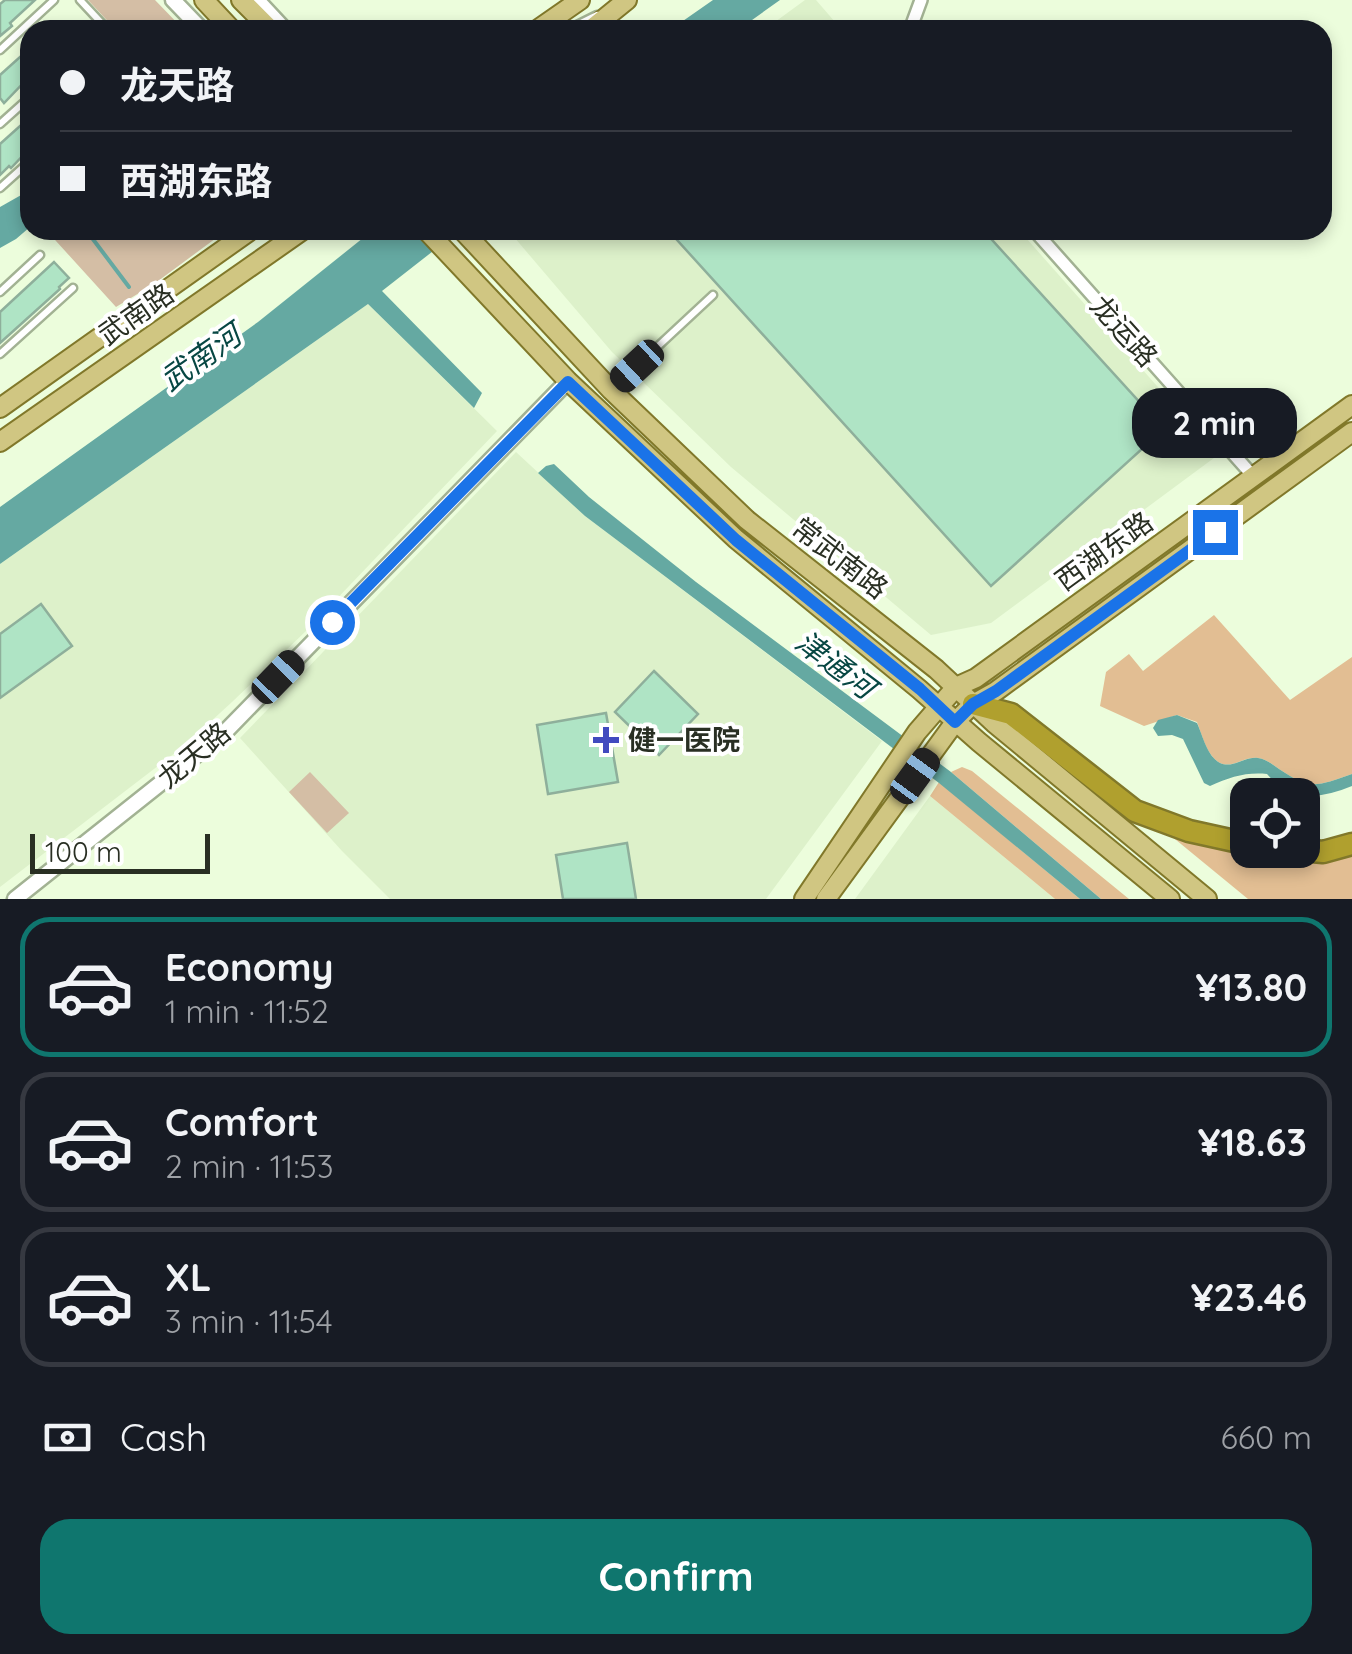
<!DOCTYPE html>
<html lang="en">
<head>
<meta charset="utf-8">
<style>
  body { margin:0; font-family:Quicksand,"Noto Sans SC",sans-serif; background:#20242c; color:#f1f3f6; height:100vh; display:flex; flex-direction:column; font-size:38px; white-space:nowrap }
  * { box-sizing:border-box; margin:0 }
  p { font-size:32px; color:#9ea1a6 }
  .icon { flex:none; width:55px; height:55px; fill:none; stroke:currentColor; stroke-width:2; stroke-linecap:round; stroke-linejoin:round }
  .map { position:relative; height:899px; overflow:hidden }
  .drawer { display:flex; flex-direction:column; background:#171b24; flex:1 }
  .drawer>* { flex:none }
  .banner { position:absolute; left:20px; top:20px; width:1312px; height:220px; border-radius:30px; box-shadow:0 5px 15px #0003; display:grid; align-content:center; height:220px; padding:0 40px; background:#171b24 }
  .controls { position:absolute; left:1230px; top:778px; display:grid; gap:20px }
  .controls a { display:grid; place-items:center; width:90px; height:90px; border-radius:20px; background:#171b24; box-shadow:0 5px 15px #0003; font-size:50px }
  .scale { position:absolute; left:30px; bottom:25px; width:180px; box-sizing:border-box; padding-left:10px; border:5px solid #292f23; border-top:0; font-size:28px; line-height:35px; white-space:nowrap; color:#292f23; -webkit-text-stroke:8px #fff; paint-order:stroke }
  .end { position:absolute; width:45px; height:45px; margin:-22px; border:12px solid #1a73e8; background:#fff; box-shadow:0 0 0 5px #fff }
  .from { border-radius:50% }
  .bubble { position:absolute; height:70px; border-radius:30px; background:#171b24; box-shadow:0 5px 15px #0003; font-size:32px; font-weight:700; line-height:70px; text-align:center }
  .car { position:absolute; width:30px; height:60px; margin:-30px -15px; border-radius:12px; box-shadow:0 0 8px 2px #0007; background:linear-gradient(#222 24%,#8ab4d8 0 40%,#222 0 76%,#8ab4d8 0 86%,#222 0) }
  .banner b { display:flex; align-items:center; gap:35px; height:95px; font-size:38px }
  .banner b+b { border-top:2px solid #363941 }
  .banner i { width:25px; height:25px; background:#f1f3f6 }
  ul { padding:18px 0 0; list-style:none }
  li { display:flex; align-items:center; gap:30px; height:140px; margin:0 20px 15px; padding:0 20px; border:5px solid #363941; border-radius:30px }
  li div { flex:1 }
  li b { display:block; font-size:38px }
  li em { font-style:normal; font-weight:700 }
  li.active { border-color:#0f766e }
  li>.icon { width:90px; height:90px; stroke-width:1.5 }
  .pay { display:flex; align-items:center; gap:25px; height:110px; padding:0 40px; font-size:38px }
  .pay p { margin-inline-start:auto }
  .cta { display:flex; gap:20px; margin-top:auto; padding:20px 40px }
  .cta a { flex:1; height:115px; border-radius:30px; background:#0f766e; color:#fff; font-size:40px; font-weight:700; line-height:115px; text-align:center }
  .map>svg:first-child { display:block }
  .built { fill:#ddf1ca }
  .green { fill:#d4bea5 }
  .forest { fill:#e2be93 }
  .water { fill:#65a9a2 }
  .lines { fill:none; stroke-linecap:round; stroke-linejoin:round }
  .stream { stroke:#65a9a2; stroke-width:4 }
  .building { fill:#afe4c5; stroke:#8eaf9b; stroke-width:2.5 }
  .service-casing { stroke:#a2b293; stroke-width:11 }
  .minor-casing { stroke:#a2b293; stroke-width:16 }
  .tertiary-casing { stroke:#a2b293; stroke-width:19 }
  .primary-casing { stroke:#81782a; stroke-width:22 }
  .motorway-casing { stroke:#81782a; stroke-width:25 }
  .service { stroke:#fff; stroke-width:6 }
  .minor { stroke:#fff; stroke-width:11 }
  .tertiary { stroke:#fff; stroke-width:14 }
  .primary { stroke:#d0c682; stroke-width:18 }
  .motorway { stroke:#b0a02e; stroke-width:20 }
  .route { stroke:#1a73e8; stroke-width:12 }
  .poi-dot { fill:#414abf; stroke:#fff; stroke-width:4 }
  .labels { text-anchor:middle; stroke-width:8; stroke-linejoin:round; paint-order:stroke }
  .street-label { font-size:28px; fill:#292f23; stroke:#fff }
  .poi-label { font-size:28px; font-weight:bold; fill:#292f23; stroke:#fff; text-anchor:start }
  .water-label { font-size:30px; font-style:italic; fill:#074743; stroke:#fff }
</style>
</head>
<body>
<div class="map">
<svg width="1352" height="899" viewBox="0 0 1352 899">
  <rect width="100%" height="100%" fill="#ecfddc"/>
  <path class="built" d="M805 0H816L842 30H764Z
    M508 230H1019L1218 455 991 623 931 635 731 467 612 352Z
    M368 304 497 431 307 630 232 702 184 746 0 887V564Z
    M516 452 585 516 882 741 766 899H390L342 851 240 738Z
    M930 796 1055 899H855Z"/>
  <path class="green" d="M88 0H155L184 30H116Z
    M46 230H227L154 284 116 307Z
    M310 772 349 813 327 833 289 792Z"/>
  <path class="forest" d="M1214 615 1290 700 1352 657V774C1316 786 1312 791 1279 769 1272 764 1266 759 1258 758 1244 756 1233 769 1220 763 1207 756 1202 735 1197 722L1177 715 1144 726 1100 706 1106 672 1129 654 1143 671Z
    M962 767 972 771 1129 899H1101L951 772Z
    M939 782 1080 899H1055L930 796Z
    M1170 835 1274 859 1352 855V899H1248Z"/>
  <path class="water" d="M713 0H780L738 30H670Z
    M30 190V227L16 239 0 248V207Z
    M373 230H460L382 291 482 393 474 408 368 304 0 564V507L258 322Z
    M554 464 589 497 696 582 951 772 1101 899H1080L939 783 585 516 538 473 546 466Z
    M1177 715 1197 723C1203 736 1207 756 1220 763 1233 769 1245 756 1258 758 1266 759 1272 764 1279 769 1312 791 1316 786 1352 774V786C1320 799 1292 802 1267 774 1246 772 1230 777 1210 786L1204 783 1183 739 1172 735 1158 736 1153 728 1158 720Z"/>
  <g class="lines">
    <path class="stream" d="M86 230 129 287"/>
  </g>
  <path class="building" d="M5 0H35L10 23 12 26 0 36V4Z
    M30 48V76L4 103 0 98V75Z
    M30 117V148L11 168 9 166 0 175V144Z
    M668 230H983L1164 429 991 586Z
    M54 262 69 278 59 287 60 289 0 343V312Z
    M41 604 72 646 0 698V634Z
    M654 671 698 714 659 755 615 712Z
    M606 713 618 782 548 794 537 725Z
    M627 843 636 899H563L556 855Z"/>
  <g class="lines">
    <defs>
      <path id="service" d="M80 0 108 30
        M567 30 597 15
        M0 50 54 0
        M0 124 30 97
        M0 188 30 161
        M0 292 40 255
        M0 354 73 288
        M612 389 713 295"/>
      <path id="minor" d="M910 30 921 0
        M1034 230 1253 476"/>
      <path id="tertiary" d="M173 0 202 30
        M257 0 285 30
        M15 899 225 732 568 381"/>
      <path id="primary" d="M204 0 232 30
        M241 0 271 30
        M537 30 580 0
        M590 30 627 0
        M426 230 568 381 736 539 919 689 979 742 1170 899
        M462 230 611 390 747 520 936 669 994 723 1207 899
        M0 408 251 230
        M0 442 303 230
        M804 899 917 732 956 687 976 678 1352 405
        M826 899 955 722 973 704 996 691 1352 432"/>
      <path id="motorway" d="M973 704 1011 714 1135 811 1189 831 1248 844
        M1302 850 1323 852 1352 844"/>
    </defs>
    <use href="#service" class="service-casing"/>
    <use href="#minor" class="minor-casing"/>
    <use href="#tertiary" class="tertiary-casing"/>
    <use href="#primary" class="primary-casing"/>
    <use href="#motorway" class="motorway-casing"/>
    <use href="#service" class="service"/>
    <use href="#minor" class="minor"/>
    <use href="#tertiary" class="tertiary"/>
    <use href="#primary" class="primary"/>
    <use href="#motorway" class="motorway"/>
  </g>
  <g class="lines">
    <path class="route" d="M332 622 568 382 736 540 920 689 955 722 973 704 996 691 1215 532"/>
  </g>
  <path class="poi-dot" d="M601 725h10v10h10v10h-10v10h-10v-10h-10v-10h10z"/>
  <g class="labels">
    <g class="street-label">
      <text transform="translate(136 314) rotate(-35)" y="10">武南路</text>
      <text transform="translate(1124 331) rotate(48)" y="10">龙运路</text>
      <text transform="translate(1104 551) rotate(-36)" y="10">西湖东路</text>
      <text transform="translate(840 558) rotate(38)" y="10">常武南路</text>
      <text transform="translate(194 755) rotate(-40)" y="10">龙天路</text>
    </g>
    <g class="poi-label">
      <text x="628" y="750">健一医院</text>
    </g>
    <g class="water-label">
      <text transform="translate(201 358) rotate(-35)" y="10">武南河</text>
      <text transform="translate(835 665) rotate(37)" y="10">津通河</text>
    </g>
  </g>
</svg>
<div class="controls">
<a><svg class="icon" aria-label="locate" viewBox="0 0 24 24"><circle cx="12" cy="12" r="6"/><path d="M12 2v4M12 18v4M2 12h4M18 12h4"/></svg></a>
</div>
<div class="scale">100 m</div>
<i class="end from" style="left:332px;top:622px"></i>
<i class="end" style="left:1215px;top:532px"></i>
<div class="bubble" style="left:1132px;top:388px;width:165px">2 min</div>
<i class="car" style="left:637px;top:366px;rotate:227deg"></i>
<i class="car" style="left:278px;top:677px;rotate:44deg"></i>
<i class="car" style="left:915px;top:776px;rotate:36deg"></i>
<div class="banner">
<b><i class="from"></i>龙天路</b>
<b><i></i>西湖东路</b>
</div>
</div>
<section class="drawer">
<ul>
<li class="active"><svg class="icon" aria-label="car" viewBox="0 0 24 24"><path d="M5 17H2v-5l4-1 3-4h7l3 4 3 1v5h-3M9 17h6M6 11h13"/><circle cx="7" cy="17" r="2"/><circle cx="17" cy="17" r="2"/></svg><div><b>Economy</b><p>1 min · 11:52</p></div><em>¥13.80</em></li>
<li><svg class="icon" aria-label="car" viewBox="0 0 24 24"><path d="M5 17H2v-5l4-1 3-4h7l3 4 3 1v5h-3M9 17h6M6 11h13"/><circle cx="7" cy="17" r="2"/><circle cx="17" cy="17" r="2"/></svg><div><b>Comfort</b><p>2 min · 11:53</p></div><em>¥18.63</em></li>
<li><svg class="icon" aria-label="car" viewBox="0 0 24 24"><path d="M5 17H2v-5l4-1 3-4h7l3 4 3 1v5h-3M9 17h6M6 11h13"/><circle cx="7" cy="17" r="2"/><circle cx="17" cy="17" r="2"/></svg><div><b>XL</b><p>3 min · 11:54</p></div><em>¥23.46</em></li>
</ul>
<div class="pay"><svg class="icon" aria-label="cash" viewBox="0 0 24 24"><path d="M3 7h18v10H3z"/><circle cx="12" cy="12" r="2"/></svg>Cash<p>660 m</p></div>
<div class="cta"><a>Confirm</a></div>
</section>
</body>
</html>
